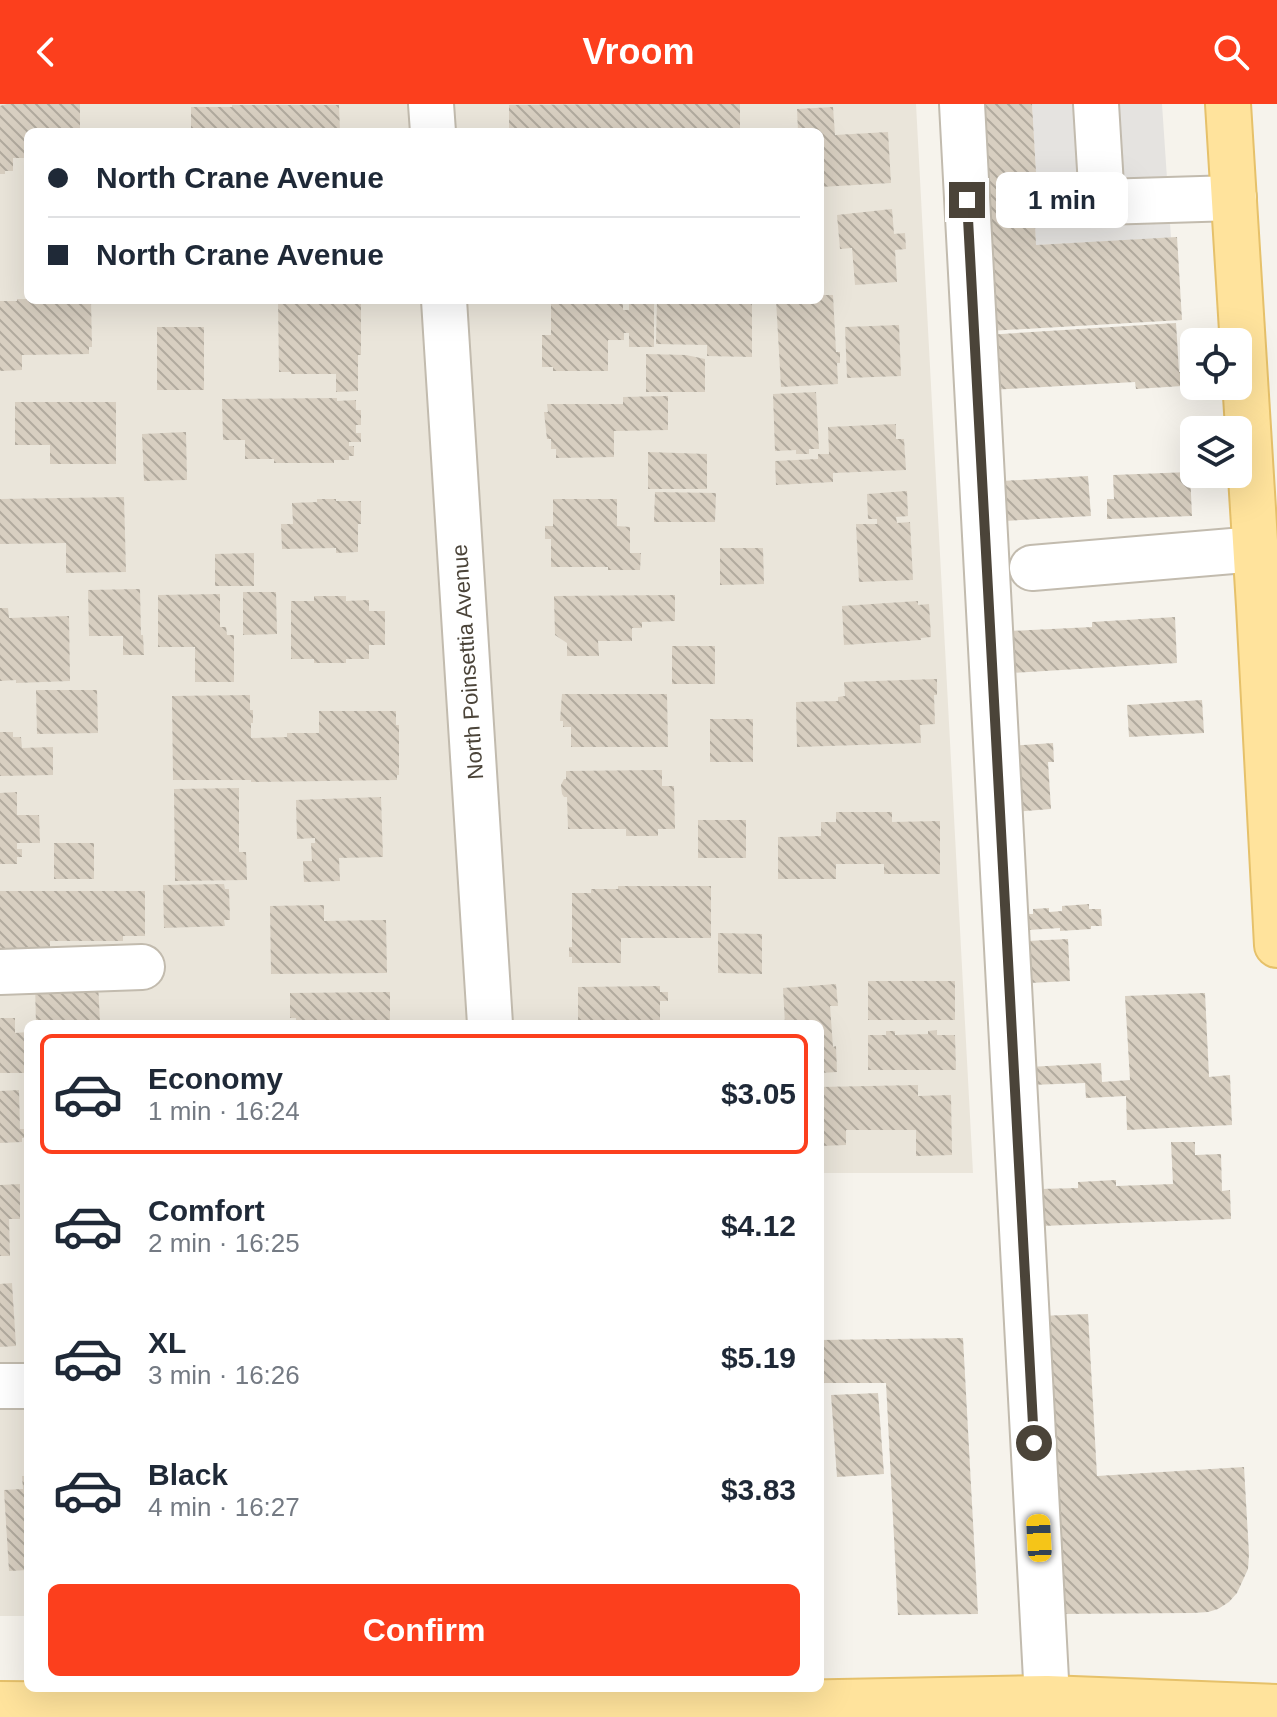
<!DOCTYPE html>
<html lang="en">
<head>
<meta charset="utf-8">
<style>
  body { margin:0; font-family:Helvetica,sans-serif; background:#f6f6f7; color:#1f2937; height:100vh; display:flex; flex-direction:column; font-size:30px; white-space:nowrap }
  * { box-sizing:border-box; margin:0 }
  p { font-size:26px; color:#747a83 }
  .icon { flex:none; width:44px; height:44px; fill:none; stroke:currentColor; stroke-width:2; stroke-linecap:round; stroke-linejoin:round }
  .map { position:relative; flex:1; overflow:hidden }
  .side { position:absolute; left:24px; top:916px; width:800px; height:672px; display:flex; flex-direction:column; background:#fff; border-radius:12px; box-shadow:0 8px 32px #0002 }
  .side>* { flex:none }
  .hud { position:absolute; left:24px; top:24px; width:800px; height:176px; border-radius:12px; box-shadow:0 8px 32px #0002; display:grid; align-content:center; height:176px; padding:0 24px; background:#fff }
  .controls { position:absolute; left:1180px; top:224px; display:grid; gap:16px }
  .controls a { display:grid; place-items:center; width:72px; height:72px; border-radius:12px; background:#fff; box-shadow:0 8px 32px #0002; font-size:40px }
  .end { position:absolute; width:36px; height:36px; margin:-18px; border:10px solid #4b4439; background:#fff; box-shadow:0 0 0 4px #fff }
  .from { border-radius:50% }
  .bubble { position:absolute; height:56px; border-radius:12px; background:#fff; box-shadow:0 8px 32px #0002; font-size:26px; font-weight:700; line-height:56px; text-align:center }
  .car { position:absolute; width:24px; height:48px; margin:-24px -12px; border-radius:10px; box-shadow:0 0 6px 2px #0007; background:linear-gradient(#f5c518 24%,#345 0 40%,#f5c518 0 76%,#345 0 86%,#f5c518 0) }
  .hud b { display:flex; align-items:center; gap:28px; height:76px; font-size:30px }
  .hud b+b { border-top:2px solid #e0e1e3 }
  .hud i { width:20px; height:20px; background:#1f2937 }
  ul { padding:14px 0 0; list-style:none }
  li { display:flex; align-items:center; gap:24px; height:120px; margin:0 16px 12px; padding:0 8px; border:4px solid transparent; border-radius:12px }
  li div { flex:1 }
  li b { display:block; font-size:30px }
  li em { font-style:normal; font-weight:700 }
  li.selected { border-color:#fc3f1d }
  li>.icon { width:72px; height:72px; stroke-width:1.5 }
  .button { display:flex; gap:16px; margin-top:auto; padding:16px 24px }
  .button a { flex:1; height:92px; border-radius:12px; background:#fc3f1d; color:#fff; font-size:32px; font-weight:700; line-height:92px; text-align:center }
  header { display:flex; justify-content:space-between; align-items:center; height:104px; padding:0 24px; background:#fc3f1d; color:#fff; font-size:36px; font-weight:700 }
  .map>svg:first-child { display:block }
  .residential { fill:#eae5da; fill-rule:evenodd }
  .parking { fill:#e5e3e0 }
  .building { fill:url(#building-back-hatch) }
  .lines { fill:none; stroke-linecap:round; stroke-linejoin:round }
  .minor-casing { stroke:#c2bbae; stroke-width:48 }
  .major-casing { stroke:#e6c16a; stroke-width:48 }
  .minor { stroke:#fff; stroke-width:44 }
  .major { stroke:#ffe39c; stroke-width:44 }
  .route { stroke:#4b4439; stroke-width:10 }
  .labels { text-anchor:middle; stroke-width:8; stroke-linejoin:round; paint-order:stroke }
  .street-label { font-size:22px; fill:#4b4439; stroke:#fff }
</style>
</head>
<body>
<header><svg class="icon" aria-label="back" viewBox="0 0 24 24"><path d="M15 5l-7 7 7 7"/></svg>Vroom<svg class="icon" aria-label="search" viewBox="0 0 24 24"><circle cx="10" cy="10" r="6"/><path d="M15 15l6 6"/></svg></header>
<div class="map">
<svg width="1277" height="1613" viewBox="0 0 1277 1613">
  <defs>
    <pattern id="building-back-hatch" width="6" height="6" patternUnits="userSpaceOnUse" patternTransform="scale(2)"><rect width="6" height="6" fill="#d8cfc1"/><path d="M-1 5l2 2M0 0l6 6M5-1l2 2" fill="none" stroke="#b1aa9e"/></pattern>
  </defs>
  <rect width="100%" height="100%" fill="#f6f3ec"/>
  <path class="residential" d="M0 0H916L973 1069H820V920H28V1512H0ZM28 28H820V196H28Z"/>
  <path class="parking" d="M1032 0H1162L1171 134 1036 141 1035 119H1039Z"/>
  <path class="building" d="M7 0H80V28H28V54H13V67H5V70H0V2Z
    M633 0H740V28H509V1Z
    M977 0H1032L1039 119H1035L1036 141 1177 133 1182 216 989 227Z
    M232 1H339L340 28H191V3H232Z
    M833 3 835 31 888 28 891 79 820 83V28H798L797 5Z
    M892 105 894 130 905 129 906 145 895 146 897 178 855 181 852 144 840 145 837 111Z
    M820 191H833L836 248H840V259H837L838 280 781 283 776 196H820Z
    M17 195 91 196 92 243H89V250L22 251V266L0 267V197H17Z
    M278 196H361V251H358V287L336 288V270H291V268H279Z
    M629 196H654V243H629V229H624V236H608V267H553V263H542V231H551V199H623V206H629Z
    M657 196H752V253L707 252V241L656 240Z
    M1176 219 1179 268H1181L1182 282 1136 285 1135 278 989 286 985 231Z
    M899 221 901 272 847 274 845 223Z
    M157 223H204V286H157Z
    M646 250 686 251 705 255V288H646Z
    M816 288 819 345H809V350H796V346L775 347 773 290Z
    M668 292V326L614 327V353L556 354V345H551V335H547L544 308H548L547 300H623V293Z
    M337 294V297L356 296V306H361V321H356V329H361V338H349V342H354V352H349V356H334V359H274V355H245V336H223L222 295Z
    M15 298H116V360H50V341H15Z
    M896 320V335H904L906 366 833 369V378L776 381 775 357 818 355V350H829L828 323Z
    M186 328 187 376 144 377 142 330Z
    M648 348 707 350V385H648Z
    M1190 368 1192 412 1107 415V395H1114L1113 371Z
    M1088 372 1091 412 1004 417 1002 377Z
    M907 387 908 412 896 413 897 419 910 418 913 476 859 478 856 420H877V415H868L867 390Z
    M655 388 716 389 715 418H654Z
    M124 393 126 468 66 469V439L0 440V395Z
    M317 395H336V397H361V420H358V448L336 449V444L282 445 281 420H293L292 399 317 398Z
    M553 395H617V422L630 423V449H641L640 466H608V463H551V435H545V422H553Z
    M720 444H763L764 480 720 481Z
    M254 449V482H215V450Z
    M140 485 141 531H143L144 551H123V532H89L88 486Z
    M243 488H276L277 530 243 531Z
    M220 490V523H226L227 531H234V578H195V543H158V491Z
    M675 491V517L642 518V524H632V537H598L599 552H567V539L555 531 554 492Z
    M314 492H346V497L369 496V507H385V541H369V555H346V559H314V555H291V497H314Z
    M918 497V501L929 500 931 533 921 534V536L844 541 842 502Z
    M0 504H8L9 514 69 512 70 577 16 579V576L0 577Z
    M1175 513 1177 559 1011 569 1009 527 1092 523V518Z
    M672 542H715V580H672Z
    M937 575V591H934L935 620 920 621 921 639 797 643 796 598 838 597V593L845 592 844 578Z
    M36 586H97L98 629 37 630Z
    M562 590H667L668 643H571V623H563V617H560Z
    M250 591V606H253V619H251V634L287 633V629H319V607H396V621H399V671H397V676L251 678V676H173L172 592Z
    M1202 596 1204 629 1129 633 1127 601Z
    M710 615H753V658H710Z
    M0 628H13V633H21L22 644 53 643V671L0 672Z
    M1053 639 1054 658H1048L1051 705 1013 708 1010 642Z
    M662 666V682H674L675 725H658V732H626V725H568L567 693H564L562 690 561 681 564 675H566V667Z
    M239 684V748H246L247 776 175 777 174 685Z
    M17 688V711H39L40 739H17V745H22V753H17V760H0V689Z
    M381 693 383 753 339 754 340 777 304 778 303 757H312L311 739H315V734L297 735 296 696Z
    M836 708H892V718L940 717V770H884V760H836V775H778V733L821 732V718H836Z
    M698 716H746V754H698Z
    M54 739H94V775H54Z
    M224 780 225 785H229L230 816H224L225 822 164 824 163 781Z
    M618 782H711V834H621V859H572V853H569V843H572V789H591V785H618Z
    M0 787H145V832H123V837H50V853L0 862Z
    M1089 800V805H1101L1102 822H1091V825L1060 827V824L1028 826 1027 810H1033V805L1049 804V808L1062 807V802Z
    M324 801V817L386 816 387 869 271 870 270 802Z
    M718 829 762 830V870L718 869Z
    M1068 835 1070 877 1029 879 1027 837Z
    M868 877H955V916H868Z
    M98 878 100 919 36 920 35 879Z
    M836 880 838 902H830L833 943 836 942 837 968 820 969V920H785L783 884Z
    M660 882V888H668V897H660V920H578V883Z
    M390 888V920H296V914H290V889Z
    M1205 889 1209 973 1230 971 1232 1021 1127 1026 1126 992 1086 994 1085 979 1030 981 1029 963 1101 959 1102 978 1130 976 1125 892Z
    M0 914H15V929L28 928V961H25V969H0Z
    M937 926V931H955L956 966H868V931H886V927H895V931L928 930V927Z
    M918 981V992L951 991 952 1051 916 1052V1026H846V1041L820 1042V983Z
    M19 986 20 1025H28V1034H22V1038L0 1039V987Z
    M1171 1038H1195V1051L1221 1050 1222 1087 1230 1086 1231 1115 1041 1122 1040 1085 1078 1084V1078L1116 1076V1082L1173 1080Z
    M20 1080V1115H9L10 1152H0V1081Z
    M12 1179 16 1242 0 1243V1180Z
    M1088 1210 1097 1372 1244 1363 1249 1450 1248 1465 1237 1489 1229 1498 1218 1505 1208 1508 1193 1509 1057 1510 1041 1212Z
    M963 1234 978 1510 898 1511 886 1279H820V1236Z
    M878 1289 884 1370 837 1373 831 1291Z
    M22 1372H28V1466L9 1467 4 1386 23 1385Z"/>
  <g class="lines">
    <defs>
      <path id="minor" d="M431 0 433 28
        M962 0 1048 1613
        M1096 0 1102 98 1234 94
        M444 196 490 920
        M1032 464 1256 445
        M0 868 142 863
        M0 1282H28"/>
      <path id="major" d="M1228 0 1259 502 1277 841
        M0 1600 534 1604 1047 1594 1277 1603"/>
    </defs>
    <use href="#minor" class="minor-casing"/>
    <use href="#major" class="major-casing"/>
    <use href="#minor" class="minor"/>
    <use href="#major" class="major"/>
  </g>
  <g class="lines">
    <path class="route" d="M967 96 1034 1339"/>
  </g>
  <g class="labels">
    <g class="street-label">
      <text transform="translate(467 558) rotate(-94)" y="8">North Poinsettia Avenue</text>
    </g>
  </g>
</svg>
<div class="controls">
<a><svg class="icon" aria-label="locate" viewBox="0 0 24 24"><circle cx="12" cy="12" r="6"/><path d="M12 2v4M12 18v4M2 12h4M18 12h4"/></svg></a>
<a><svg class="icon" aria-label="layers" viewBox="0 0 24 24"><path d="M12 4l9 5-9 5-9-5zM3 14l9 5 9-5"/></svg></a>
</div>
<i class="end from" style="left:1034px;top:1339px"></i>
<i class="end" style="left:967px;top:96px"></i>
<div class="bubble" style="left:996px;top:68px;width:132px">1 min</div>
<i class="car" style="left:1039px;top:1434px;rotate:357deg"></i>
<div class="hud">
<b><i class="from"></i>North Crane Avenue</b>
<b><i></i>North Crane Avenue</b>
</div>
<section class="side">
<ul>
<li class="selected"><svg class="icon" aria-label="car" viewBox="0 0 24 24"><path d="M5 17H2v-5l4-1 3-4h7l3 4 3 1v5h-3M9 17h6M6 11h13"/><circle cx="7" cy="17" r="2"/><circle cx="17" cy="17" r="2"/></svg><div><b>Economy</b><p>1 min · 16:24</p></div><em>$3.05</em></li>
<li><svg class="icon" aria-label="car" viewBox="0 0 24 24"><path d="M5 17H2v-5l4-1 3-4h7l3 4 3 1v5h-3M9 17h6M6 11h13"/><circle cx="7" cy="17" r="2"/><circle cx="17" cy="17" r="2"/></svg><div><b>Comfort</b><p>2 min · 16:25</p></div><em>$4.12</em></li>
<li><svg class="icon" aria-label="car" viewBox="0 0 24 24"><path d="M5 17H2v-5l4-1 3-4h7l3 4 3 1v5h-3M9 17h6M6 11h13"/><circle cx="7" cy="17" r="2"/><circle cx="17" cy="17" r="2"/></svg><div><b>XL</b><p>3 min · 16:26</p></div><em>$5.19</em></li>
<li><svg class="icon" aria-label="car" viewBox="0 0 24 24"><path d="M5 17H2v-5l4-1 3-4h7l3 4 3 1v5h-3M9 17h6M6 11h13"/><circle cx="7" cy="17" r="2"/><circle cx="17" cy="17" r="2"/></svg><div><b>Black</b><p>4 min · 16:27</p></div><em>$3.83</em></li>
</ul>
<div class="button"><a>Confirm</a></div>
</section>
</div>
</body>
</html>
